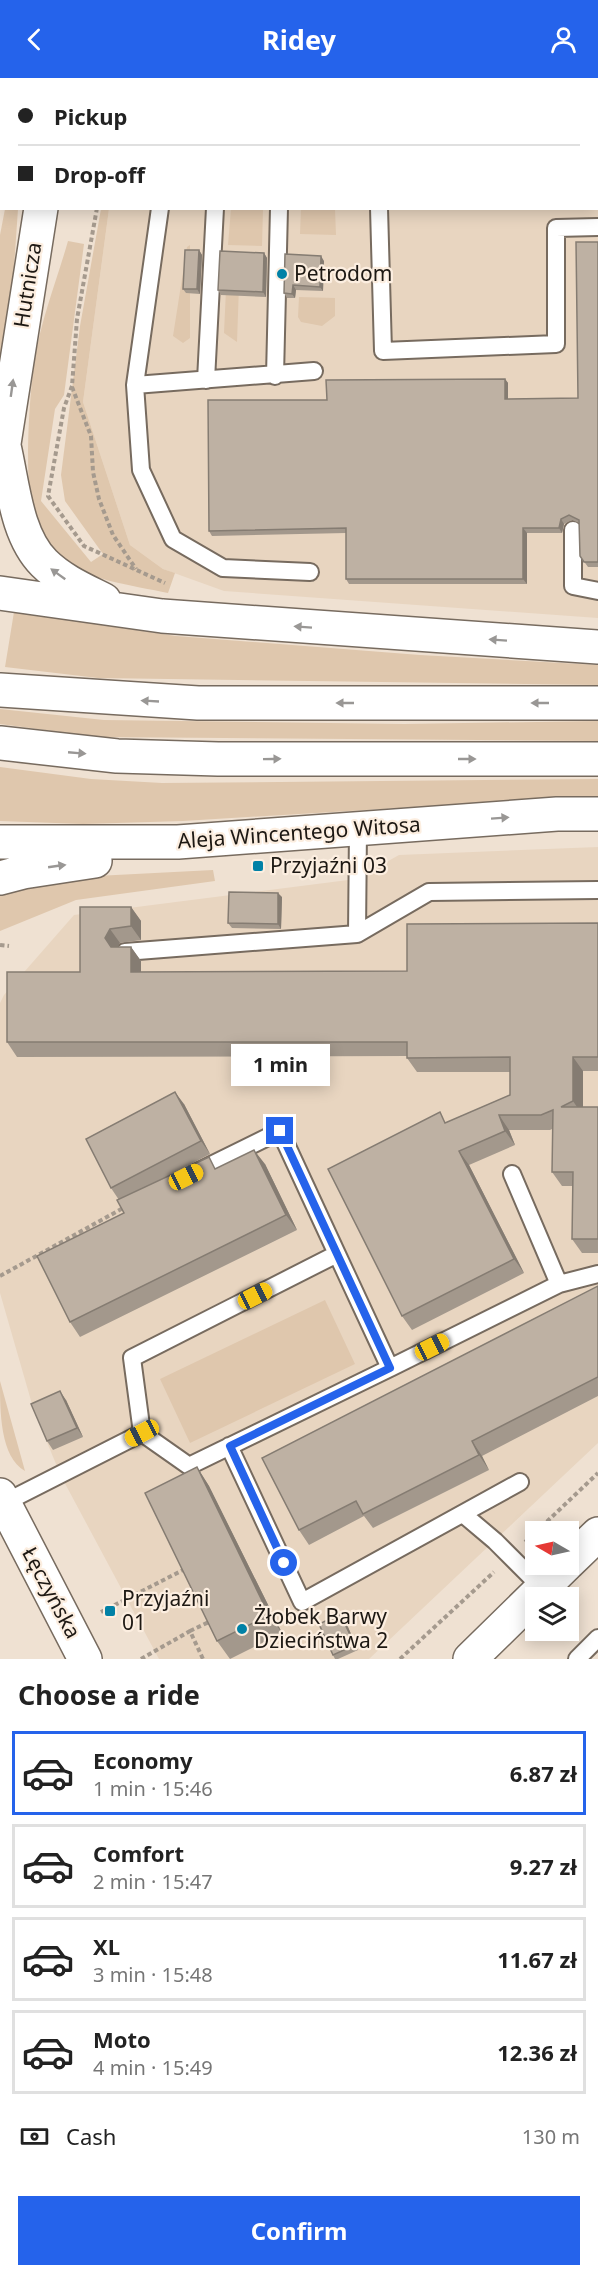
<!DOCTYPE html>
<html lang="en">
<head>
<meta charset="utf-8">
<style>
  body { margin:0; font-family:"Noto Sans",sans-serif; background:#f6f6f6; color:#222; height:100vh; display:flex; flex-direction:column; font-size:22px; white-space:nowrap }
  * { box-sizing:border-box; margin:0 }
  p { font-size:20px; color:#767676 }
  .icon { flex:none; width:33px; height:33px; fill:none; stroke:currentColor; stroke-width:2; stroke-linecap:round; stroke-linejoin:round }
  .map { position:relative; height:1581px; overflow:hidden }
  .panel { display:flex; flex-direction:column; background:#fff; flex:1 }
  .panel>* { flex:none }
  .top-card { position:absolute; left:0px; top:0px; width:598px; height:132px; box-shadow:0 3px 15px #0003; display:grid; align-content:center; height:132px; padding:0 18px; background:#fff }
  .needle { width:39px; rotate:279deg }
  .controls { position:absolute; left:525px; top:1443px; display:grid; gap:12px }
  .controls a { display:grid; place-items:center; width:54px; height:54px; border-radius:0px; background:#fff; box-shadow:0 3px 15px #0003; font-size:30px }
  .end { position:absolute; width:27px; height:27px; margin:-14px; border:8px solid #2563eb; background:#fff; box-shadow:0 0 0 3px #fff }
  .from { border-radius:50% }
  .bubble { position:absolute; height:42px; border-radius:0px; background:#fff; box-shadow:0 3px 15px #0003; font-size:20px; font-weight:700; line-height:42px; text-align:center }
  .car { position:absolute; width:18px; height:36px; margin:-18px -9px; border-radius:8px; box-shadow:0 0 4px 2px #0007; background:linear-gradient(#f5c518 24%,#345 0 40%,#f5c518 0 76%,#345 0 86%,#f5c518 0) }
  .top-card b { display:flex; align-items:center; gap:21px; height:57px; font-size:22px }
  .top-card b+b { border-top:2px solid #e0e0e0 }
  .top-card i { width:15px; height:15px; background:#222 }
  ul { padding:0; list-style:none }
  li { display:flex; align-items:center; gap:18px; height:84px; margin:0 12px 9px; padding:0 6px; border:3px solid #e0e0e0; border-radius:0px }
  li div { flex:1 }
  li b { display:block; font-size:22px }
  li em { font-style:normal; font-weight:700 }
  li.selected { border-color:#2563eb }
  li>.icon { width:54px; height:54px; stroke-width:1.5 }
  h2 { padding:0 18px; font-size:27px; line-height:72px }
  .pay { display:flex; align-items:center; gap:15px; height:66px; padding:0 18px; font-size:22px }
  .pay p { margin-inline-start:auto }
  .primary-button { display:flex; gap:12px; margin-top:auto; padding:12px 18px }
  .primary-button a { flex:1; height:69px; border-radius:0px; background:#2563eb; color:#fff; font-size:24px; font-weight:700; line-height:69px; text-align:center }
  header { display:flex; justify-content:space-between; align-items:center; height:78px; padding:0 18px; background:#2563eb; color:#fff; font-size:27px; font-weight:700 }
  .map>svg:first-child { display:block }
  .built { fill:#e8d5c0 }
  .green { fill:#dfc7ad }
  .lines { fill:none; stroke-linecap:round; stroke-linejoin:round }
  .service-casing { stroke:#776b5f; stroke-width:20 }
  .minor-casing { stroke:#776b5f; stroke-width:36 }
  .tertiary-casing { stroke:#776b5f; stroke-width:36 }
  .primary-casing { stroke:#776b5f; stroke-width:36 }
  .path { stroke:#a59a8e; stroke-width:4; stroke-dasharray:4.5 3; stroke-linecap:butt }
  .service { stroke:#fff; stroke-width:16 }
  .minor { stroke:#fff; stroke-width:33 }
  .tertiary { stroke:#fff; stroke-width:33 }
  .primary { stroke:#fff; stroke-width:33 }
  .wall { fill:#a3988c }
  .shaded-wall { fill:#857c72 }
  .building { fill:#beb1a3; stroke:#857c72; stroke-width:1.5 }
  .oneway { fill:#999795 }
  .route { stroke:#2563eb; stroke-width:8 }
  .poi-dot { fill:#0181a6; stroke:#fceee0; stroke-width:2 }
  .labels { text-anchor:middle; stroke-width:4.5; stroke-linejoin:round; paint-order:stroke }
  .poi-label { font-size:21px; fill:#1d1813; stroke:#fceee0; text-anchor:start }
  .street-label { font-size:21px; fill:#1d1813; stroke:#fceee0 }
</style>
</head>
<body>
<header><svg class="icon" aria-label="back" viewBox="0 0 24 24"><path d="M15 5l-7 7 7 7"/></svg>Ridey<svg class="icon" aria-label="person" viewBox="0 0 24 24"><circle cx="12" cy="8" r="4"/><path d="M4 21q1-7 8-7t8 7"/></svg></header>
<div class="map">
<svg width="598" height="1581" viewBox="0 0 598 1581">
  <rect width="100%" height="100%" fill="#efe1d2"/>
  <path class="built" d="M130 0H598V540L224 513 163 491 130 467 83 324 109 131 597 130V2Z
    M598 769V1365L369 1581H159L61 1398 34 1333 0 1215V925L4 917 74 837 356 801 399 777Z"/>
  <path class="green" d="M5 131H18L14 189 0 278V157Z
    M101 131H109L83 324 130 467 163 491 175 495 168 515C136 508 76 501 54 475 47 468 38 454 35 444 23 414 29 315 35 281 41 241 57 202 68 163L84 166 64 317 55 331 41 423 91 484 103 476 65 423 61 397 80 248Z
    M231 131H263L262 168 228 167Z
    M301 131H335L336 157 300 156Z
    M190 167V260L183 265 173 258 187 169Z
    M239 208 237 264 224 255 226 212Z
    M299 219 335 220V238L322 248 301 244 298 239Z
    M14 534 176 558 420 577 598 587V607L98 600 5 589Z
    M0 631 104 642 404 646 598 643V663L98 659 0 646Z
    M0 689 91 701 162 705 598 701V718L183 743 83 746 0 743Z
    M213 792 215 803 76 822 0 853V812L38 801Z
    M325 1222 355 1286 190 1365 160 1301Z
    M0 1303 25 1393C0 1379 0 1333 0 1303Z"/>
  <g class="lines">
    <defs>
      <path id="service" d="M376 0V2
        M423 0V2
        M487 0V2
        M207 2 208 0
        M597 31H598
        M160 130 135 307 141 392 173 461 223 490 310 494
        M379 130 383 273 556 266V150L598 149
        M275 298 279 130
        M206 302 215 130
        M135 307 314 293
        M573 452V508L598 513
        M357 856 429 814 598 812
        M125 874 357 856 358 751
        M193 1096 280 1053 337 1176
        M559 1206 598 1196
        M390 1290 559 1206 512 1096
        M229 1368 302 1524 520 1404
        M4 1425 142 1355 132 1280 337 1176 390 1290 189 1388 142 1355
        M463 1436 495 1463 542 1510
        M577 1581 598 1560"/>
      <path id="minor" d="M568 1485 598 1456
        M470 1581 567 1486"/>
      <path id="tertiary" d="M10 2 11 0
        M67 2V0
        M0 36 2 31
        M4 368C13 406 16 457 44 485 61 502 84 512 104 522
        M0 391 41 130
        M0 515 162 538 598 569
        M0 764H178L557 736H598
        M0 800 23 794 95 783
        M0 1417 85 1581"/>
      <path id="primary" d="M0 612 198 625H598
        M0 665 117 678 218 681H598"/>
    </defs>
    <use href="#service" class="service-casing"/>
    <use href="#minor" class="minor-casing"/>
    <use href="#tertiary" class="tertiary-casing"/>
    <use href="#primary" class="primary-casing"/>
    <path class="path" d="M120 2V0
      M97 130 77 241 72 308 64 330 48 418 84 468 165 505
      M72 309 91 358 93 394 99 421 113 457 136 491
      M0 867 9 868
      M0 1198 125 1129
      M536 1454 598 1395
      M525 1464 536 1454
      M101 1534 185 1491
      M190 1553 211 1543
      M141 1581 190 1553 203 1581
      M400 1581 494 1494"/>
    <use href="#service" class="service"/>
    <use href="#minor" class="minor"/>
    <use href="#tertiary" class="tertiary"/>
    <use href="#primary" class="primary"/>
  </g>
  <path class="wall" d="M598 164V489H588L580 478 579 445 572 442 564 446 562 455H527V506H349L346 501V455L212 458 209 453 327 322 505 301 508 305V321L578 320Z
    M199 172 202 177 200 216 186 215 183 211Z
    M264 175 267 180 266 219 221 217 218 212Z
    M285 176 324 183 323 213 296 212 295 220H287L284 215Z
    M282 819 281 851 232 850 228 845Z
    M80 829H131L141 843V862L120 865 117 869H131L141 883V894L407 893 598 845V993H583V1029H598V1175H582L572 1161 573 1108H562L552 1094V1051L550 1052H509L515 1067 469 1087 524 1195 412 1252 402 1238 447 1044 510 1017V994H417L407 980V978L17 979 7 964 80 894Z
    M184 1026 210 1076 141 1112 216 1090 265 1086 297 1152 80 1259 70 1244 124 1135 119 1122 111 1110Z
    M598 1208V1318L482 1378 489 1392 373 1450 364 1438 309 1467 299 1452Z
    M66 1322 83 1359 53 1372 47 1363Z
    M197 1389 209 1408 282 1555 230 1581 217 1563Z
    M344 1540 358 1572 338 1581H335L333 1577Z"/>
  <path class="shaded-wall" d="M199 172 202 177 200 216 197 211Z
    M264 175 267 180 266 219 263 214Z
    M321 178 324 183 323 213 320 209Z
    M293 207 296 212 295 220 292 216Z
    M505 301 508 305V326L505 321Z
    M561 441 564 446 562 455 559 450Z
    M523 450 527 455V506L523 501Z
    M278 815 282 819 281 851 278 846Z
    M131 829 141 843V862L131 848Z
    M110 851 120 865 115 874 105 860Z
    M131 869 141 883V908L131 894Z
    M573 979 583 993V1038L573 1023Z
    M175 1014 184 1026 210 1076 201 1063Z
    M499 1037 509 1052 515 1067 505 1053Z
    M254 1072 265 1086 297 1152 286 1137Z
    M459 1073 469 1087 524 1195 514 1181Z
    M60 1313 66 1322 83 1359 77 1350Z
    M472 1363 482 1378 489 1392 479 1377Z
    M197 1389 209 1408 282 1555 269 1537Z
    M340 1536 344 1540 358 1572 355 1567Z"/>
  <path class="building" d="M576 164H598V484H584L580 478 579 442 569 437 561 441 559 450H523V501H346V450L209 453 208 322H327L326 302 505 301V321L578 320Z
    M185 172H199L197 211H183Z
    M220 173 264 175 263 214 218 212Z
    M285 176 321 178 320 209 293 207 292 216 284 215Z
    M229 814 278 815V846L228 845Z
    M80 829H131V848L110 851 105 860 111 869H131V894L407 893V846L598 845V979H573V1023L561 1029H598V1161H572L573 1094H552L553 1032 541 1037H499L505 1053 459 1073 514 1181 402 1238 328 1091 440 1034 445 1045 510 1017V979L407 980V964H7V894H80Z
    M175 1014 201 1063 111 1110 86 1061Z
    M254 1072 286 1137 70 1244 37 1178 124 1135 117 1122 209 1079 215 1091Z
    M598 1208V1299L472 1363 479 1377 363 1436 356 1423 299 1452 262 1380Z
    M60 1313 77 1350 47 1363 31 1326Z
    M197 1389 269 1537 217 1563 145 1415Z
    M340 1536 355 1567 333 1577 319 1546Z"/>
  <defs><path id="oneway-solid" d="M-6-.8H1V-3.2L6.5 0L1 3.2V.8H-6Z" transform="scale(1.5)"/></defs>
  <g class="oneway">
    <use href="#oneway-solid" transform="translate(12 310) rotate(-82)"/>
    <use href="#oneway-solid" transform="translate(58 496) rotate(-144)"/>
    <use href="#oneway-solid" transform="translate(303 549) rotate(-176)"/>
    <use href="#oneway-solid" transform="translate(498 562) rotate(-176)"/>
    <use href="#oneway-solid" transform="translate(150 623) rotate(-177)"/>
    <use href="#oneway-solid" transform="translate(345 625) rotate(180)"/>
    <use href="#oneway-solid" transform="translate(540 625) rotate(180)"/>
    <use href="#oneway-solid" transform="translate(77 675) rotate(5)"/>
    <use href="#oneway-solid" transform="translate(272 681) rotate(-1)"/>
    <use href="#oneway-solid" transform="translate(467 681)"/>
    <use href="#oneway-solid" transform="translate(500 740) rotate(-4)"/>
    <use href="#oneway-solid" transform="translate(57 788) rotate(-8)"/>
  </g>
  <g class="lines">
    <path class="route" d="M280 1053 390 1290 230 1368 284 1485"/>
  </g>
  <g class="poi-dot">
    <circle cx="282" cy="196" r="6"/>
    <rect x="252" y="782" width="12" height="12" rx="3"/>
    <rect x="104" y="1527" width="12" height="12" rx="3"/>
    <circle cx="242" cy="1551" r="6"/>
  </g>
  <g class="labels">
    <g class="poi-label">
      <text x="294" y="203">Petrodom</text>
      <text x="270" y="795">Przyjaźni 03</text>
      <text x="122" y="1528">Przyjaźni<tspan x="122" dy="24">01</tspan></text>
      <text x="254" y="1546">Żłobek Barwy<tspan x="254" dy="24">Dzieciństwa 2</tspan></text>
    </g>
    <g class="street-label">
      <text transform="translate(28 207) rotate(-81)" y="7">Hutnicza</text>
      <text transform="translate(299 755) rotate(-4)" y="7">Aleja Wincentego Witosa</text>
      <text transform="translate(51 1515) rotate(62)" y="7">Łęczyńska</text>
    </g>
  </g>
</svg>
<div class="controls">
<a><svg class="needle" viewBox="-14 -14 28 28"><path d="M0-13l5 13h-10z" fill="#e53935"/><path d="M0 13l5-13h-10z" fill="#767676"/></svg></a>
<a><svg class="icon" aria-label="layers" viewBox="0 0 24 24"><path d="M12 4l9 5-9 5-9-5zM3 14l9 5 9-5"/></svg></a>
</div>
<i class="end from" style="left:284px;top:1485px"></i>
<i class="end" style="left:280px;top:1053px"></i>
<div class="bubble" style="left:231px;top:966px;width:99px">1 min</div>
<i class="car" style="left:186px;top:1099px;rotate:64deg"></i>
<i class="car" style="left:255px;top:1218px;rotate:63deg"></i>
<i class="car" style="left:432px;top:1269px;rotate:63deg"></i>
<i class="car" style="left:142px;top:1355px;rotate:242deg"></i>
<div class="top-card">
<b><i class="from"></i>Pickup</b>
<b><i></i>Drop-off</b>
</div>
</div>
<section class="panel">
<h2>Choose a ride</h2>
<ul>
<li class="selected"><svg class="icon" aria-label="car" viewBox="0 0 24 24"><path d="M5 17H2v-5l4-1 3-4h7l3 4 3 1v5h-3M9 17h6M6 11h13"/><circle cx="7" cy="17" r="2"/><circle cx="17" cy="17" r="2"/></svg><div><b>Economy</b><p>1 min · 15:46</p></div><em>6.87 zł</em></li>
<li><svg class="icon" aria-label="car" viewBox="0 0 24 24"><path d="M5 17H2v-5l4-1 3-4h7l3 4 3 1v5h-3M9 17h6M6 11h13"/><circle cx="7" cy="17" r="2"/><circle cx="17" cy="17" r="2"/></svg><div><b>Comfort</b><p>2 min · 15:47</p></div><em>9.27 zł</em></li>
<li><svg class="icon" aria-label="car" viewBox="0 0 24 24"><path d="M5 17H2v-5l4-1 3-4h7l3 4 3 1v5h-3M9 17h6M6 11h13"/><circle cx="7" cy="17" r="2"/><circle cx="17" cy="17" r="2"/></svg><div><b>XL</b><p>3 min · 15:48</p></div><em>11.67 zł</em></li>
<li><svg class="icon" aria-label="car" viewBox="0 0 24 24"><path d="M5 17H2v-5l4-1 3-4h7l3 4 3 1v5h-3M9 17h6M6 11h13"/><circle cx="7" cy="17" r="2"/><circle cx="17" cy="17" r="2"/></svg><div><b>Moto</b><p>4 min · 15:49</p></div><em>12.36 zł</em></li>
</ul>
<div class="pay"><svg class="icon" aria-label="cash" viewBox="0 0 24 24"><path d="M3 7h18v10H3z"/><circle cx="12" cy="12" r="2"/></svg>Cash<p>130 m</p></div>
<div class="primary-button"><a>Confirm</a></div>
</section>
</body>
</html>
